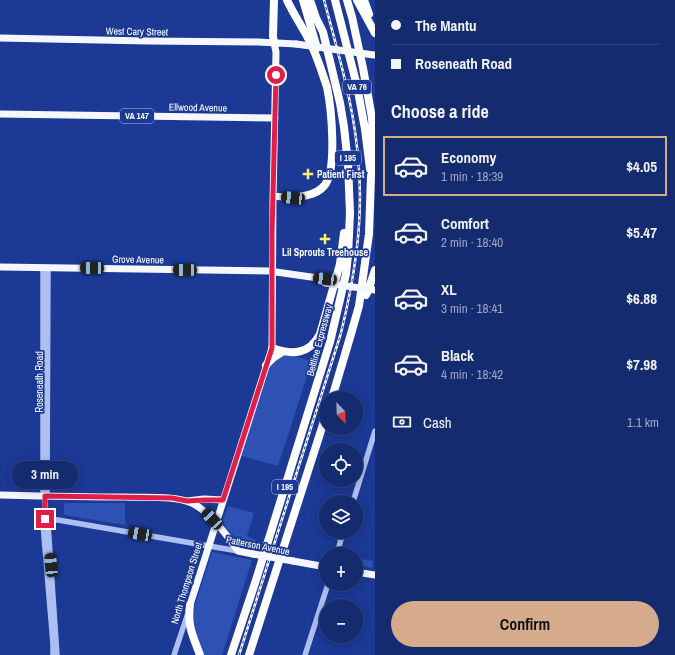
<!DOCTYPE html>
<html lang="en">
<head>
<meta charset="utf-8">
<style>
  body { margin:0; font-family:"Archivo Narrow",sans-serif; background:#213778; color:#f1f3f6; height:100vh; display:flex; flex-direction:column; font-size:15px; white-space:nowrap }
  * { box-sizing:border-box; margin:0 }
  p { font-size:13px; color:#9da7c3 }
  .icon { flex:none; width:22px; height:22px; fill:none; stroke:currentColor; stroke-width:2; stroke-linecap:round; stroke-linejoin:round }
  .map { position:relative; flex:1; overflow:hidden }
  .panel { display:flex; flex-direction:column; background:#142b70; width:300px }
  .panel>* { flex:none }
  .guide { display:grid; align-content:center; height:88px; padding:0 16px; background:#142b70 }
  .needle { width:26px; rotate:157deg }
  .buttons { position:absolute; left:319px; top:391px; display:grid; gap:8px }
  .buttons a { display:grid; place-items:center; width:44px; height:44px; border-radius:50%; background:#142b70; box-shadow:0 2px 10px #0003,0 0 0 1px #334783; font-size:20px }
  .end { position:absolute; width:18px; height:18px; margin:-9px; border:5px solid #e11d48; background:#fff; box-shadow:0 0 0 2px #fff }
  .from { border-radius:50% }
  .bubble { position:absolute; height:28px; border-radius:14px; background:#142b70; box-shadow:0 2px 10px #0003,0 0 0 1px #334783; font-size:13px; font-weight:800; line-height:28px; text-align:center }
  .car { position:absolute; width:12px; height:24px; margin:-12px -6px; border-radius:5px; box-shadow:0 0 3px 1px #0007; background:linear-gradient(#222 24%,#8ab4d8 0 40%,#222 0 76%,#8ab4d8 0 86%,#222 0) }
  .guide b { display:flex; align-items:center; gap:14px; height:38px; font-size:15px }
  .guide b+b { border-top:1px solid #334783 }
  .guide i { width:10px; height:10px; background:#f1f3f6 }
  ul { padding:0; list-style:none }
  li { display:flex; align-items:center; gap:12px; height:60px; margin:0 8px 6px; padding:0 8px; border:2px solid transparent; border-radius:0px }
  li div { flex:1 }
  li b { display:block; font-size:15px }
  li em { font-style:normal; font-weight:800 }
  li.current { border-color:#d6ab8b }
  li>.icon { width:36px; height:36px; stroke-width:1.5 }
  h2 { padding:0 16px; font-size:18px; line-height:48px }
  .pay { display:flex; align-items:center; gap:10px; height:44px; padding:0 16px; font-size:15px }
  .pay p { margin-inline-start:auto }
  .primary-button { display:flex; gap:8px; margin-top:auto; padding:8px 16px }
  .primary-button a { flex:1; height:46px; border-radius:24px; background:#d6ab8b; color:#111; font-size:16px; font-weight:800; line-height:46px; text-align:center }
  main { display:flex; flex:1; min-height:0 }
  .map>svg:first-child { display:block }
  .green { fill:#2e51b3 }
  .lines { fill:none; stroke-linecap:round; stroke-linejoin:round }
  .minor { stroke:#adbff0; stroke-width:5.5 }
  .major { stroke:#f5f7ff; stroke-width:7 }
  .highway { stroke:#fff; stroke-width:8 }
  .rail-casing { stroke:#fff; stroke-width:2.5 }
  .rail { stroke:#1b3995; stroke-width:1; stroke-dasharray:3; stroke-linecap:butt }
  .major-bridge { stroke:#f5f7ff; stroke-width:7 }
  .route { stroke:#e11d48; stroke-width:5 }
  .poi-dot { fill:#fff06b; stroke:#1b3995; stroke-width:1.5 }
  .labels { text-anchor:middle; stroke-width:3.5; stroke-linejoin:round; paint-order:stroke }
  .shield { fill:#1b3995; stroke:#bbc4df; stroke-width:1 }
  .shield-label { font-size:9px; font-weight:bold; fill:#fff }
  .street-label { font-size:10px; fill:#fff; stroke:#1b3995 }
  .poi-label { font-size:10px; font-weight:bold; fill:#fff; stroke:#1b3995; text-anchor:start }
</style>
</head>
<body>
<main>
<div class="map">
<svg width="375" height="655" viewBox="0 0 375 655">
  <rect width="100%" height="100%" fill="#1b3995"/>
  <path class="green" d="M286 354 312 361 278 466 241 456 271 364Z
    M64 503H125V525L64 515Z
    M228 506 254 513 247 536 256 540 254 546C241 543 229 534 222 522Z
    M212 552 252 560 222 655H204C197 640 192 628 193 611Z
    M356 558 373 561 372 568 356 565Z"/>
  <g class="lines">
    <path class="minor" d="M43 268V492C46 499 46 516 43 524L53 644V655
      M45 496 47 492 48 268
      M353 502 375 431
      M45 519 58 520 238 551
      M45 519 48 524 57 655
      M337 554 343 532
      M174 655 188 613
      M305 655 328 584"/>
    <path class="major" d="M0 38 148 41 258 42 296 44
      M0 114 275 118
      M273 196 293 198
      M0 267 269 271 325 279
      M0 495C42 496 84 497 125 497 145 498 174 495 192 503 210 512 227 535 238 551L253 554
      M187 501 204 499 223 500
      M293 561 326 567
      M356 572 375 575
      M190 605 272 348 273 201 276 52 274 43"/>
    <path class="highway" d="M274 0 273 36 274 43
      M287 0C293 13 301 25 308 38 312 45 315 53 318 61 321 69 324 78 327 87 331 106 338 171 324 186 316 195 304 196 293 198
      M303 0 317 48
      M335 0 357 86 365 129 370 169
      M357 0 375 33
      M364 0 369 14
      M366 295 368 291 375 270
      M272 348C292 355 309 355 320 334L340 264 344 233
      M266 365 273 358 282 352
      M332 398 351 334 359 306 369 234 371 176 374 168V154L372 118 363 68 352 17 347 0
      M190 605C187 626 193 636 200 655
      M231 655 256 580 330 342 346 274 348 255 350 213 348 164 344 127 340 103 323 32 316 18 310 0
      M249 655 326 415"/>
    <defs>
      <path id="rail" d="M239 655 341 333C354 279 363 226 359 170 356 112 339 56 324 0"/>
    </defs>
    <use href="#rail" class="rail-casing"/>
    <use href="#rail" class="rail"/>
    <path class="major-bridge" d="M296 44 374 55
      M325 283 375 290
      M253 554 293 561"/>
  </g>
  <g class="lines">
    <path class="route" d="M45 519V496L172 498 187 501 204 500H223L272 348V234L276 75"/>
  </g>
  <g class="poi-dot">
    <path d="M306 168h4v4h4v4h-4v4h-4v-4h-4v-4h4z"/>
    <path d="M323 233h4v4h4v4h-4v4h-4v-4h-4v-4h4z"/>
  </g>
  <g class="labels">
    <g class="shield">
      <rect x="343" y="80" width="28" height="14" rx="3"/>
      <rect x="120" y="109" width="34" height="14" rx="3"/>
      <rect x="335" y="151" width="26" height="14" rx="3"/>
      <rect x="272" y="480" width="26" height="14" rx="3"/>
    </g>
    <g class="shield-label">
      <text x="357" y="90">VA 76</text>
      <text x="137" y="119">VA 147</text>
      <text x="348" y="161">I 195</text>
      <text x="285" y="490">I 195</text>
    </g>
    <g class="street-label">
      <text transform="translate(137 31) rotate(1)" y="4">West Cary Street</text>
      <text transform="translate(198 107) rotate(1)" y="4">Ellwood Avenue</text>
      <text transform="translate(138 259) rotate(1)" y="4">Grove Avenue</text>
      <text transform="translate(319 340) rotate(-75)" y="4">Beltline Expressway</text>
      <text transform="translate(39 382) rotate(-90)" y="4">Roseneath Road</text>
      <text transform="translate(258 545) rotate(11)" y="4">Patterson Avenue</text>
      <text transform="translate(186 583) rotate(-73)" y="4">North Thompson Street</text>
    </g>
    <g class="poi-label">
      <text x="317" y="178">Patient First</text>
      <text x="325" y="256" text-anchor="middle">Lil Sprouts Treehouse</text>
    </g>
  </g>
</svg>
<div class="buttons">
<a><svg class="needle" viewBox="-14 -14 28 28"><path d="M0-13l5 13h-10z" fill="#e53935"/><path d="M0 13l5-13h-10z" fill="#9da7c3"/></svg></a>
<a><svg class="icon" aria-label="locate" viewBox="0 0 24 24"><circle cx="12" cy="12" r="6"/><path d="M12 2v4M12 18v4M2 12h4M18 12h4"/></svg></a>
<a><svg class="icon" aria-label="layers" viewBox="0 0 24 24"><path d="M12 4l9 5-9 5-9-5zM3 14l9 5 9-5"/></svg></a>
<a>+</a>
<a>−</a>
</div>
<i class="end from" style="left:276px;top:75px"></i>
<i class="end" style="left:45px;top:519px"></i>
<div class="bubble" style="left:12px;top:461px;width:66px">3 min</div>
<i class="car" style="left:293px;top:198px;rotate:276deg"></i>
<i class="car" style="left:92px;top:268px;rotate:271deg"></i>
<i class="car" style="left:185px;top:270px;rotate:271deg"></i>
<i class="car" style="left:325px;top:279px;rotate:277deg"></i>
<i class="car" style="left:212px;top:519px;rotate:317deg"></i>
<i class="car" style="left:140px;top:534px;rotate:280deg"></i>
<i class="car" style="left:51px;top:565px;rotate:355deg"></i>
</div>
<section class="panel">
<div class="guide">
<b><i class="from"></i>The Mantu</b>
<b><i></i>Roseneath Road</b>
</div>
<h2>Choose a ride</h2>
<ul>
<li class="current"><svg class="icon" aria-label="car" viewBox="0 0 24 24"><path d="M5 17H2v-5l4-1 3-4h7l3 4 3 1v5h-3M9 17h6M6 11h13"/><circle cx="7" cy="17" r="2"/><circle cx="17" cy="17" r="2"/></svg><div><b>Economy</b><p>1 min · 18:39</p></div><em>$4.05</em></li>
<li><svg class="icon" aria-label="car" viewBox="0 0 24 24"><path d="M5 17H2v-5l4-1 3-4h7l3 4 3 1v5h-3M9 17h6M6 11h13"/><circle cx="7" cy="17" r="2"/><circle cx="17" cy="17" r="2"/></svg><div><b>Comfort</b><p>2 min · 18:40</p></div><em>$5.47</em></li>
<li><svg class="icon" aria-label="car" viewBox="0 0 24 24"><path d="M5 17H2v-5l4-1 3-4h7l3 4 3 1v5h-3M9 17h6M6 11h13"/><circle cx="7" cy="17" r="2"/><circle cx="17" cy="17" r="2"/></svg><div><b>XL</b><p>3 min · 18:41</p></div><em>$6.88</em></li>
<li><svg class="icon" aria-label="car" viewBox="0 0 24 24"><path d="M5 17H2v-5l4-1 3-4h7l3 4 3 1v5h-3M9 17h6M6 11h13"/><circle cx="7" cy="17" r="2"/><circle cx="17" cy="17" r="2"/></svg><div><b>Black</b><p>4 min · 18:42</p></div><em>$7.98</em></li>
</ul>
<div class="pay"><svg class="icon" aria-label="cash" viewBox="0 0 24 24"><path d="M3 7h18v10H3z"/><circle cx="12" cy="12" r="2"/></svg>Cash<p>1.1 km</p></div>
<div class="primary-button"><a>Confirm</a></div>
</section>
</main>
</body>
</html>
